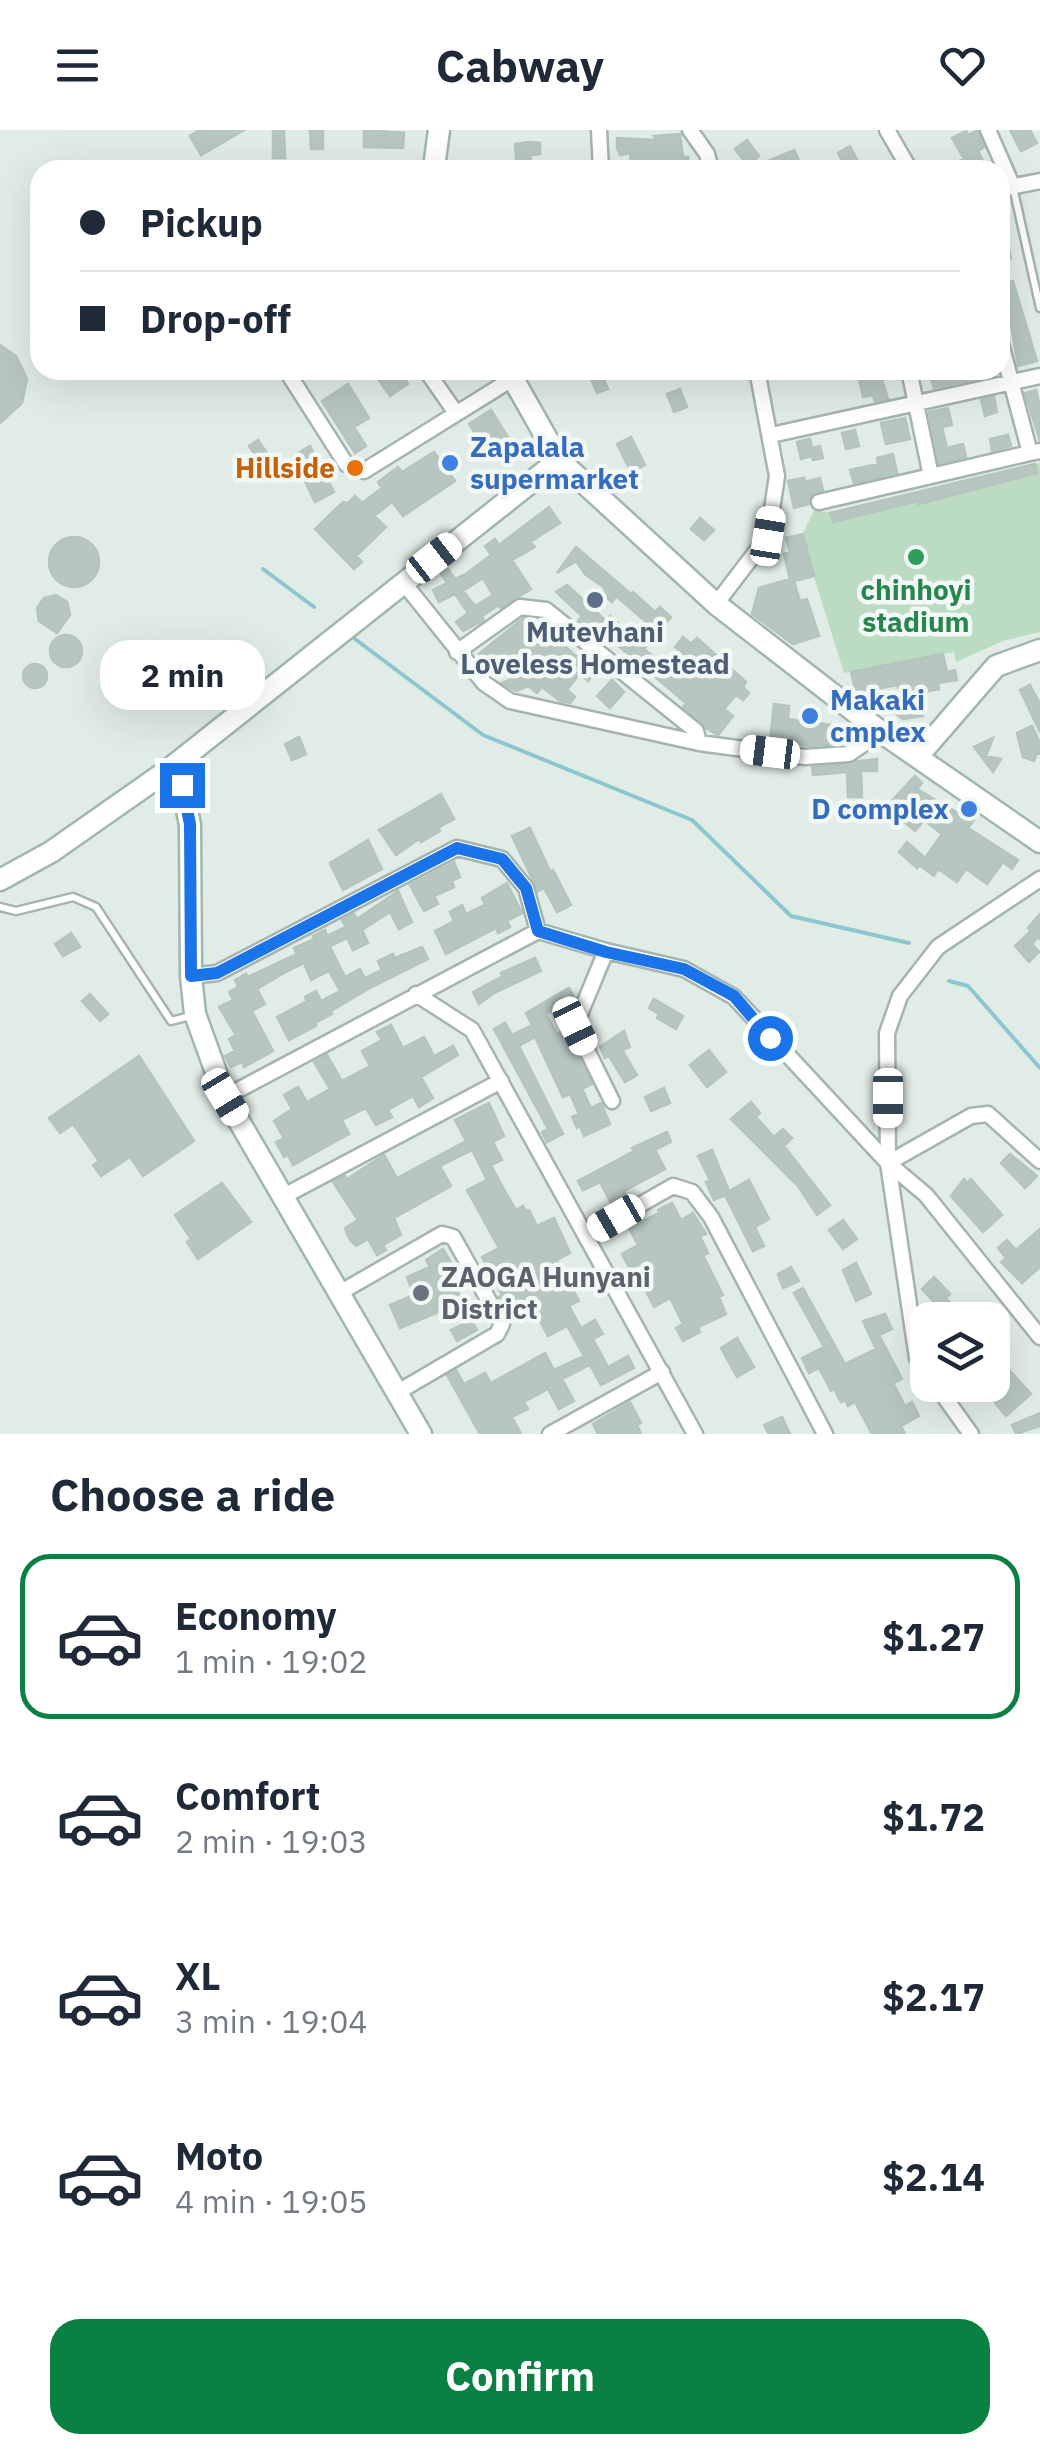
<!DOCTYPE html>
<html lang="en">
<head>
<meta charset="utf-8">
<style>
  body { margin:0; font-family:"IBM Plex Sans",sans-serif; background:#f6f6f7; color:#1f2937; height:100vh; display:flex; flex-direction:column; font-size:38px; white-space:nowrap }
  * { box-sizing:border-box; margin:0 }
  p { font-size:32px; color:#747a83 }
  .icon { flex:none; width:55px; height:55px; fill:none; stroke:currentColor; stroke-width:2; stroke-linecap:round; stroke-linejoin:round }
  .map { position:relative; height:1304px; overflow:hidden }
  .details { display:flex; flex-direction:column; background:#fff; flex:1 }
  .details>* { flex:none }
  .guide { position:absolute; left:30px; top:30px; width:980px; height:220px; border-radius:30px; box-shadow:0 10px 40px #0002; display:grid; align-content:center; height:220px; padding:0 50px; background:#fff }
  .fabs { position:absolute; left:910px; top:1172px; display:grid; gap:20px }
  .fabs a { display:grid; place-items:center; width:100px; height:100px; border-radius:20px; background:#fff; box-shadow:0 10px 40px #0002; font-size:50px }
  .end { position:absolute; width:45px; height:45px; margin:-22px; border:12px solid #1a73e8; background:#fff; box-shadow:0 0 0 5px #fff }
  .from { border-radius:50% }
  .bubble { position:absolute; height:70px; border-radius:30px; background:#fff; box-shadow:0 10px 40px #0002; font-size:32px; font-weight:700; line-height:70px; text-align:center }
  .car { position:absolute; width:30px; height:60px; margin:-30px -15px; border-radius:12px; box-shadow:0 0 8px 2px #0007; background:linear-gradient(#fff 24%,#345 0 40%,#fff 0 76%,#345 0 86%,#fff 0) }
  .guide b { display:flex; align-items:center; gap:35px; height:95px; font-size:38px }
  .guide b+b { border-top:2px solid #e0e1e3 }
  .guide i { width:25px; height:25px; background:#1f2937 }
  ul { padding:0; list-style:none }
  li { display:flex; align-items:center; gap:30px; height:165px; margin:0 20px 15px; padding:0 30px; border:5px solid transparent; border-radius:30px }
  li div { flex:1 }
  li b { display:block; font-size:38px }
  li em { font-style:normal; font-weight:700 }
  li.on { border-color:#0b8043 }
  li>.icon { width:90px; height:90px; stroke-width:1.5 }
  h2 { padding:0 50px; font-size:45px; line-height:120px }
  .button { display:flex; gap:20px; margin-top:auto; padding:20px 50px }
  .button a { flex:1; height:115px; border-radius:30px; background:#0b8043; color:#fff; font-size:40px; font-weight:700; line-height:115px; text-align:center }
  header { display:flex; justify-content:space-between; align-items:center; height:130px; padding:0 50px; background:#fff; font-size:45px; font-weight:700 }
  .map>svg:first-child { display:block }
  .green { fill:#bbdcc3 }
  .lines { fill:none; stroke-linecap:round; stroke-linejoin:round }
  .stream { stroke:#8bc7cf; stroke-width:4 }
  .building { fill:#b7c6c0; stroke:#b4c5be; stroke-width:2.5; fill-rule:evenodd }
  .lane-casing { stroke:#a5b4ae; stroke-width:11 }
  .street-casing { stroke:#a5b4ae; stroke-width:19 }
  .secondary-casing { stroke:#a0b7ae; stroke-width:25 }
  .lane { stroke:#fff; stroke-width:6 }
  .street { stroke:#fff; stroke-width:14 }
  .secondary { stroke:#fff; stroke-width:20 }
  .route { stroke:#1a73e8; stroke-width:12 }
  .shop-dot { fill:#3f7fe0; stroke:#f2f8f5; stroke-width:4 }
  .food-dot { fill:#e8710a; stroke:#f2f8f5; stroke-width:4 }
  .leisure-dot { fill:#2e9e5b; stroke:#f2f8f5; stroke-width:4 }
  .service-dot { fill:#5c6f8a; stroke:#f2f8f5; stroke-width:4 }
  .worship-dot { fill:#6b7280; stroke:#f2f8f5; stroke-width:4 }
  .labels { text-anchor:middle; stroke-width:9; stroke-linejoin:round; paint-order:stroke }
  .shop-label { font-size:28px; font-weight:bold; fill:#366cbe; stroke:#f2f8f5; text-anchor:start }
  .food-label { font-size:28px; font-weight:bold; fill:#c56008; stroke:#f2f8f5; text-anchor:end }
  .leisure-label { font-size:28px; font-weight:bold; fill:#27864d; stroke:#f2f8f5 }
  .service-label { font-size:28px; font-weight:bold; fill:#4e5e75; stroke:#f2f8f5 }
  .worship-label { font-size:28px; font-weight:bold; fill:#5b616d; stroke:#f2f8f5; text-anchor:start }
</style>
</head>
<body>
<header><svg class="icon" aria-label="menu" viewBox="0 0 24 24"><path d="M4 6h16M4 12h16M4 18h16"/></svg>Cabway<svg class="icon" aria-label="heart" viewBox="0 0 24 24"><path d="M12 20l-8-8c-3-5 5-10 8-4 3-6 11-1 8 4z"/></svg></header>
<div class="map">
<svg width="1040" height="1304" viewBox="0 0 1040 1304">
  <rect width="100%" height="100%" fill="#e2ece7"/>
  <path class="green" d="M1040 333V502L1003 511 956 532 954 522 844 543 814 447 798 451 786 408 803 404 814 380 831 383Z"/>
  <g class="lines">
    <path class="stream" d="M263 439 314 477
      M355 509 483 605 692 690 791 786 909 813
      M949 851 968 856 1040 938"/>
  </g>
  <path class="building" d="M200 0H244L201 25 190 6Z
    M273 0H284L285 28H273Z
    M310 0H323V19H311Z
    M364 0 404 3 403 18 364 17Z
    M978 0 984 17 978 21 988 40H939L964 29 952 8 966 1 968 5Z
    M1010 0H1030L1037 13 1021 21Z
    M680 4 683 27H688L689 40H632L630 23 620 25 617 18V8L656 10 654 6Z
    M747 10 759 26 748 36 735 19Z
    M529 12 540 13V24L530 25 532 40H517L515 14Z
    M850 16 862 40H847L838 23Z
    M794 20 801 35 787 40 784 35 771 40 768 31Z
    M1000 97H1004L1011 128 1000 131Z
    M1013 151 1037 231 1018 236 1011 195 1001 197 1000 192V154Z
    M0 215 16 226 27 249 22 273 0 293Z
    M372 240H399L408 254 390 266Z
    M600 240 608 259 597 263 588 242Z
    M857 240H879L888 269 875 271 873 265 863 267Z
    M935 240H997L998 244 934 258 930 246 936 244Z
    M348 254 369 288 354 297 366 316 355 323 322 271Z
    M680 259 687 277 674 282 667 264Z
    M1036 260 1040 277V311L1025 263Z
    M994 267 997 282 985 286 981 270Z
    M948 278 952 295 942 297 947 318 963 314 966 327 939 333 929 282Z
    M491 280 513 315 491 328 469 294Z
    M905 288 910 309 886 314 881 293Z
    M855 300 859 316 846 319 842 303Z
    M1008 305 1011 316 992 321 990 309Z
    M631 307 645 335 631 342 617 314Z
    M810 309 812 318 820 316 823 328 813 330 812 326 801 329 797 312Z
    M258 310 269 326 260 332 249 316Z
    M310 316 334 362 315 372 293 326Z
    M434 322 455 351 403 386 392 372 374 386 386 397 356 426 362 432 354 439 315 399 343 372 348 373 355 366 362 373 382 358 378 352 398 337 402 342Z
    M893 324 897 343 854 353 850 340 878 334 877 328Z
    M1035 334 1037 343 919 374 918 371 833 392 830 383Z
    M804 348 805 352 820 348 823 360 811 365 809 374 794 378 788 351Z
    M549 377 560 393 530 412 535 417 512 430 531 459 501 478 499 475 482 486 484 490 463 501 456 492 468 483 455 464 439 472 433 460 447 453 441 444 448 439 455 449 466 444 491 425 485 416 495 409 499 415ZM483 448 493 465 475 476 463 461Z
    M700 388 714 400 704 410 691 399Z
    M803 404 814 446 794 451 800 471 807 469 819 506 793 514 752 484 759 458 790 449 784 424 790 422 786 408Z
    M49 432a25 25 0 1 1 50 0a25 25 0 1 1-50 0Z
    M576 417 631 464 633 462 655 482 660 477 671 487 658 502 616 466 612 472 602 463 606 459 585 444 576 431 557 443Z
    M567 455 606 491 610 486 620 494 617 499 631 510 635 506 647 515 644 519 661 533 664 529 675 538 685 525 675 517 683 507 691 514 697 508 746 552 743 557 749 563 743 570 736 565 724 579 733 586 718 605 706 598 683 577 686 573 627 523 609 508 605 513 578 491 582 486 556 462Z
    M56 465 67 472 70 485 57 503 39 491 37 478 44 468Z
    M523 488 528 489 546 513 555 501 565 509 562 514 577 527 581 522 591 530 587 535 595 541 588 551 579 544 567 560 575 567 570 573 560 571 542 557 537 563 528 556 516 561 502 553 521 545 530 534 520 521 498 535 495 529 486 535 479 524Z
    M50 521a16 16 0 1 1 32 0a16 16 0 1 1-32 0Z
    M943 524 947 542 955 540 957 550 938 553 939 559 920 563 923 586 903 589 895 583 904 571 897 555 856 563 851 542Z
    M23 546a12 12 0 1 1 24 0a12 12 0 1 1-24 0Z
    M612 550 624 562 610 578 597 566Z
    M1030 555 1040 574V602L1020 560Z
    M774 574 789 576 788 589 839 596 837 614 811 616 770 611Z
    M1032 596 1040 613V624L1037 623 1034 631 1023 627 1017 603Z
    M299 607 306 624 292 630 285 614Z
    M993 608 986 626 1001 629 993 642 974 617Z
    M877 629V641H861L862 667H848L847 642 813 645 812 637Z
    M915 646 922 653 917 659 958 683 962 676 976 687 968 698 1018 730 1012 739 1003 732 987 754 966 739 957 752 938 739 934 746 919 735 917 738 899 722 907 712 925 728 942 704 924 690 915 701 886 677Z
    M441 664 454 689 438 698 440 701 421 712 419 709 396 725 379 700Z
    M530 698 550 741 553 740 571 775 557 782 544 758 538 761 512 706Z
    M368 710 382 739 343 760 330 733Z
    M454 732 460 747 452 751 454 757 434 766 438 774 424 781 410 755Z
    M507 753 522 783 507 791 510 797 498 803 496 798 446 824 435 801 454 791 450 782 462 775 466 784 485 775 482 768Z
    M398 761 412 792 399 799 390 782 362 800 368 813 353 820 347 808 330 816 333 823 345 847 360 839 365 848 382 840 378 831 393 824 395 828 422 817 428 829 370 858 331 881 332 884 315 893 316 896 289 910 277 887 307 871 305 867 316 861 321 871 340 861 329 841 311 850 304 833 284 843 257 859 265 874 252 881 273 921 244 937 242 932 231 937 225 926 235 921 229 909 236 905 219 877 233 870 229 862 238 857 235 850 246 844 248 847 252 845 297 824 294 818 315 809 313 806 325 800 327 806 346 797 342 790 354 784 357 789Z
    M1040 784V809L1038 807 1032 814 1039 822 1029 832 1015 816 1031 801 1028 798Z
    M71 803 80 817 63 826 55 814Z
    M535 828 541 841 494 863 479 874 473 862 503 846 501 843Z
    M569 858 575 869 546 884 557 904 565 899 592 954 582 959 591 978 601 973 610 994 584 1006 580 996 577 998 572 987 579 984 570 964 563 967 535 907 519 916 563 1004 547 1012 542 1002 548 999 494 899 505 893 512 905 532 895 526 883Z
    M90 864 108 884 100 891 82 871Z
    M654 869 683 886 676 899 657 888 659 884 649 878Z
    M391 895 403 918 424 907 434 926 453 916 458 925 421 947 433 968 419 977 413 966 388 980 392 987 376 995 366 978 342 990 349 1004 293 1035 288 1025 284 1027 276 1012 284 1008 274 991 292 979 284 965 298 957 307 972 330 959 314 932 327 925 342 951 370 936 362 921 382 910 377 902Z
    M624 901 630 917 622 920 637 945 625 952 609 926 605 928 600 917Z
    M709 920 726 942 707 957 690 935Z
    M139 926 194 1011 143 1046 130 1027 101 1046 93 1035 99 1031 73 994 60 1003 49 988Z
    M664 958 670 973 651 981 645 967Z
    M751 972 760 983 756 987 774 1007 783 999 792 1008 784 1016 830 1075 817 1085 798 1056 731 989Z
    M489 973 504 1006 493 1012 502 1030 491 1035 507 1065 516 1080 523 1076 526 1081 529 1080 537 1096 554 1088 570 1123 557 1130 579 1171 569 1176 581 1198 595 1190 603 1204 593 1209 608 1237 628 1226 634 1238 601 1255 590 1235 562 1249 574 1271 559 1279 548 1259 524 1272 528 1279 512 1287 521 1304H480L447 1245 456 1240 464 1254 485 1243 491 1253 545 1223 554 1240 584 1226 567 1196 548 1206 530 1173 508 1183 499 1167 502 1165 482 1127 499 1118 467 1060 487 1050 472 1020 440 1036 451 1056 394 1088 401 1105 383 1115 386 1120 377 1125 368 1109 356 1116 350 1110 345 1098 358 1090 333 1052 345 1046 347 1049 384 1025 397 1048 466 1011 455 990Z
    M667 1002 671 1012 655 1020 665 1039 624 1061 626 1066 611 1073 600 1052 583 1060 578 1051 634 1021 632 1018Z
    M712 1020 729 1061 749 1050 769 1089 755 1097 764 1116 753 1121 725 1065 714 1070 706 1052 710 1050 698 1026Z
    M1010 1024 1037 1046 1025 1058 1001 1033Z
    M964 1049 967 1053 971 1049 1002 1085 983 1102 951 1066Z
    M222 1053 251 1092 198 1129 187 1112 191 1109 175 1085Z
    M672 1073 681 1090 693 1083 706 1104 700 1106 708 1123 703 1125 723 1165 719 1167 726 1184 698 1197 700 1202 683 1211 676 1198 683 1194 670 1168 654 1177 646 1161 651 1158 640 1134 630 1139 622 1124 638 1115 629 1098 659 1083 658 1080Z
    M843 1090 857 1109 843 1119 829 1100Z
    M1040 1099V1137L1022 1153 1001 1132 1006 1128 998 1118 1007 1110 1016 1120Z
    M443 1119 461 1150 454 1154 477 1200 457 1211 451 1200 463 1194 453 1176 400 1198 390 1175 414 1165 407 1147 430 1137 426 1130Z
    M856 1133 871 1164 856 1171 843 1140Z
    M791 1137 799 1151 783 1158 778 1144Z
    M934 1147 950 1164 946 1168 965 1190H951L922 1159Z
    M803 1158 845 1234 876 1219 863 1191 885 1184 892 1199 879 1205 902 1249 893 1253 905 1276 912 1272 919 1286 901 1296 905 1304H872L855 1272 848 1276 845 1270 841 1272 834 1259 831 1261 819 1238 809 1243 802 1228 824 1217 794 1163Z
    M737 1208 754 1237 737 1247 721 1218Z
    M992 1221 1031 1264 1006 1286 980 1255H992Z
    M630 1272 641 1293 637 1295 641 1304H598L593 1294Z
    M1040 1283V1296L1016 1304 1012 1295Z
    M782 1287 790 1304H769L764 1295Z"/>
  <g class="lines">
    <defs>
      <path id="lane" d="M1013 57 1040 178
        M0 777 16 781 73 767 96 777 171 891 194 885"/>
      <path id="street" d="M599 0 601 40
        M690 0 707 24 711 40
        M887 0 910 40
        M988 0 1013 57
        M1000 59 1040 51
        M1000 210 1030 323 1040 321
        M286 240 346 334 364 341 512 249
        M426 240 456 283
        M909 240 931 346 1030 323
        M771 305 1040 246
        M819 372 931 346
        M403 452 484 553 510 571 699 613 805 627 849 624 881 602
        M716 474 768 406 777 346 757 240
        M457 522 520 477 546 480 696 601 699 613
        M606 821 575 896 612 971
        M191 846 217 843 457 718 502 729 526 758 538 801
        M416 864 472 900 695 1304
        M225 967 538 801 606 821 684 839 734 867 888 1033 926 1065 1040 1207
        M888 1033 971 986 988 984 1040 1031
        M284 1066 501 951
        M587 1105 673 1056 692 1062 711 1087 825 1304
        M341 1162 442 1104 453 1107 502 1194 497 1204 398 1262
        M928 1242 917 1228 888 1033 887 903 900 866 938 817 1040 749
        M936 1255 971 1304
        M550 1304 662 1242"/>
      <path id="secondary" d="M437 40 435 30 439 0
        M508 240 559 330 716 474 881 602 1040 712
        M919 625 996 536 1040 520
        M168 640 182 655 190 695 191 846 195 884 225 967 421 1304
        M0 750 51 722 168 640 559 330"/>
    </defs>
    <use href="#lane" class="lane-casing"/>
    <use href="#street" class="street-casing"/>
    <use href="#secondary" class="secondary-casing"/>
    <use href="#lane" class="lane"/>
    <use href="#street" class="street"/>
    <use href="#secondary" class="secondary"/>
  </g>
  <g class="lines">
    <path class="route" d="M182 655 190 694 191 846 217 843 457 718 502 729 526 758 538 801 606 822 684 839 734 866 770 908"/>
  </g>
  <g class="shop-dot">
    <circle cx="450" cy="333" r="10"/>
    <circle cx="810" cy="586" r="10"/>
    <circle cx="969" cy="679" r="10"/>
  </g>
  <circle class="food-dot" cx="355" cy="338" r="10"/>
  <circle class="leisure-dot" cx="916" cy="427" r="10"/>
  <circle class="service-dot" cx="595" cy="470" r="10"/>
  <circle class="worship-dot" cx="421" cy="1163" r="10"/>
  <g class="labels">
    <g class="shop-label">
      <text x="470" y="327">Zapalala<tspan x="470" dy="32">supermarket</tspan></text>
      <text x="830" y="580">Makaki<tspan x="830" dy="32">cmplex</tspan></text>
      <text x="949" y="689" text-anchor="end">D complex</text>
    </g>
    <g class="food-label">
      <text x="335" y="348">Hillside</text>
    </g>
    <g class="leisure-label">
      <text x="916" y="470">chinhoyi<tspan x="916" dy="32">stadium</tspan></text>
    </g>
    <g class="service-label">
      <text x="595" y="512">Mutevhani<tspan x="595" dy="32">Loveless Homestead</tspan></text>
    </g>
    <g class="worship-label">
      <text x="441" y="1157">ZAOGA Hunyani<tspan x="441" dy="32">District</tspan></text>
    </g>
  </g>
</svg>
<div class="fabs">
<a><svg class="icon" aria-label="layers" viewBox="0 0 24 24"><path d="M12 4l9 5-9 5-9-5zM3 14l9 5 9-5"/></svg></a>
</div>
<i class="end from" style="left:770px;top:908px"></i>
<i class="end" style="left:182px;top:655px"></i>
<div class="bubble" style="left:100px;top:510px;width:165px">2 min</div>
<i class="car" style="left:768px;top:406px;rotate:9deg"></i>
<i class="car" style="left:434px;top:428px;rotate:52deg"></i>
<i class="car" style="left:770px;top:622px;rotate:277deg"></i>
<i class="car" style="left:575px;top:896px;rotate:154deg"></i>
<i class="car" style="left:225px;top:967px;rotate:149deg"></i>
<i class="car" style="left:888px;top:968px;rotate:180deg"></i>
<i class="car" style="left:616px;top:1088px;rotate:240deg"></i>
<div class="guide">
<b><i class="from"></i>Pickup</b>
<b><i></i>Drop-off</b>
</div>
</div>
<section class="details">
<h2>Choose a ride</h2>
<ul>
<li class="on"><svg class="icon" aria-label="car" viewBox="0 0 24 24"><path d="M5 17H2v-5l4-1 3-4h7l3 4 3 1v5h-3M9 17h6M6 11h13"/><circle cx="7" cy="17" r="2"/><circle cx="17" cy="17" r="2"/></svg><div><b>Economy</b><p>1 min · 19:02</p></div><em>$1.27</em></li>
<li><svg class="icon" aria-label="car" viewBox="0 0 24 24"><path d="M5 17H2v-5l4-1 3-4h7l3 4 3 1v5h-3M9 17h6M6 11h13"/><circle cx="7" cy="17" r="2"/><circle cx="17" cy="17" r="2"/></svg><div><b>Comfort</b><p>2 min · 19:03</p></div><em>$1.72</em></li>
<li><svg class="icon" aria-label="car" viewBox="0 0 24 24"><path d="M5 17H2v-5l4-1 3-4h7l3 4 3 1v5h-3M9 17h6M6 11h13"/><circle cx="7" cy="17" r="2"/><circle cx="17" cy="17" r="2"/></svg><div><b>XL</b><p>3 min · 19:04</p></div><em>$2.17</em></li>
<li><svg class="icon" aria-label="car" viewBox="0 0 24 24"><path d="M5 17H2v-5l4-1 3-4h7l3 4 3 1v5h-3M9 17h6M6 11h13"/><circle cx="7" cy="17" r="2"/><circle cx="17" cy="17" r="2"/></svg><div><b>Moto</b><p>4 min · 19:05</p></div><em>$2.14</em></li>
</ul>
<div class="button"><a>Confirm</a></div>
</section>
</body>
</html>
